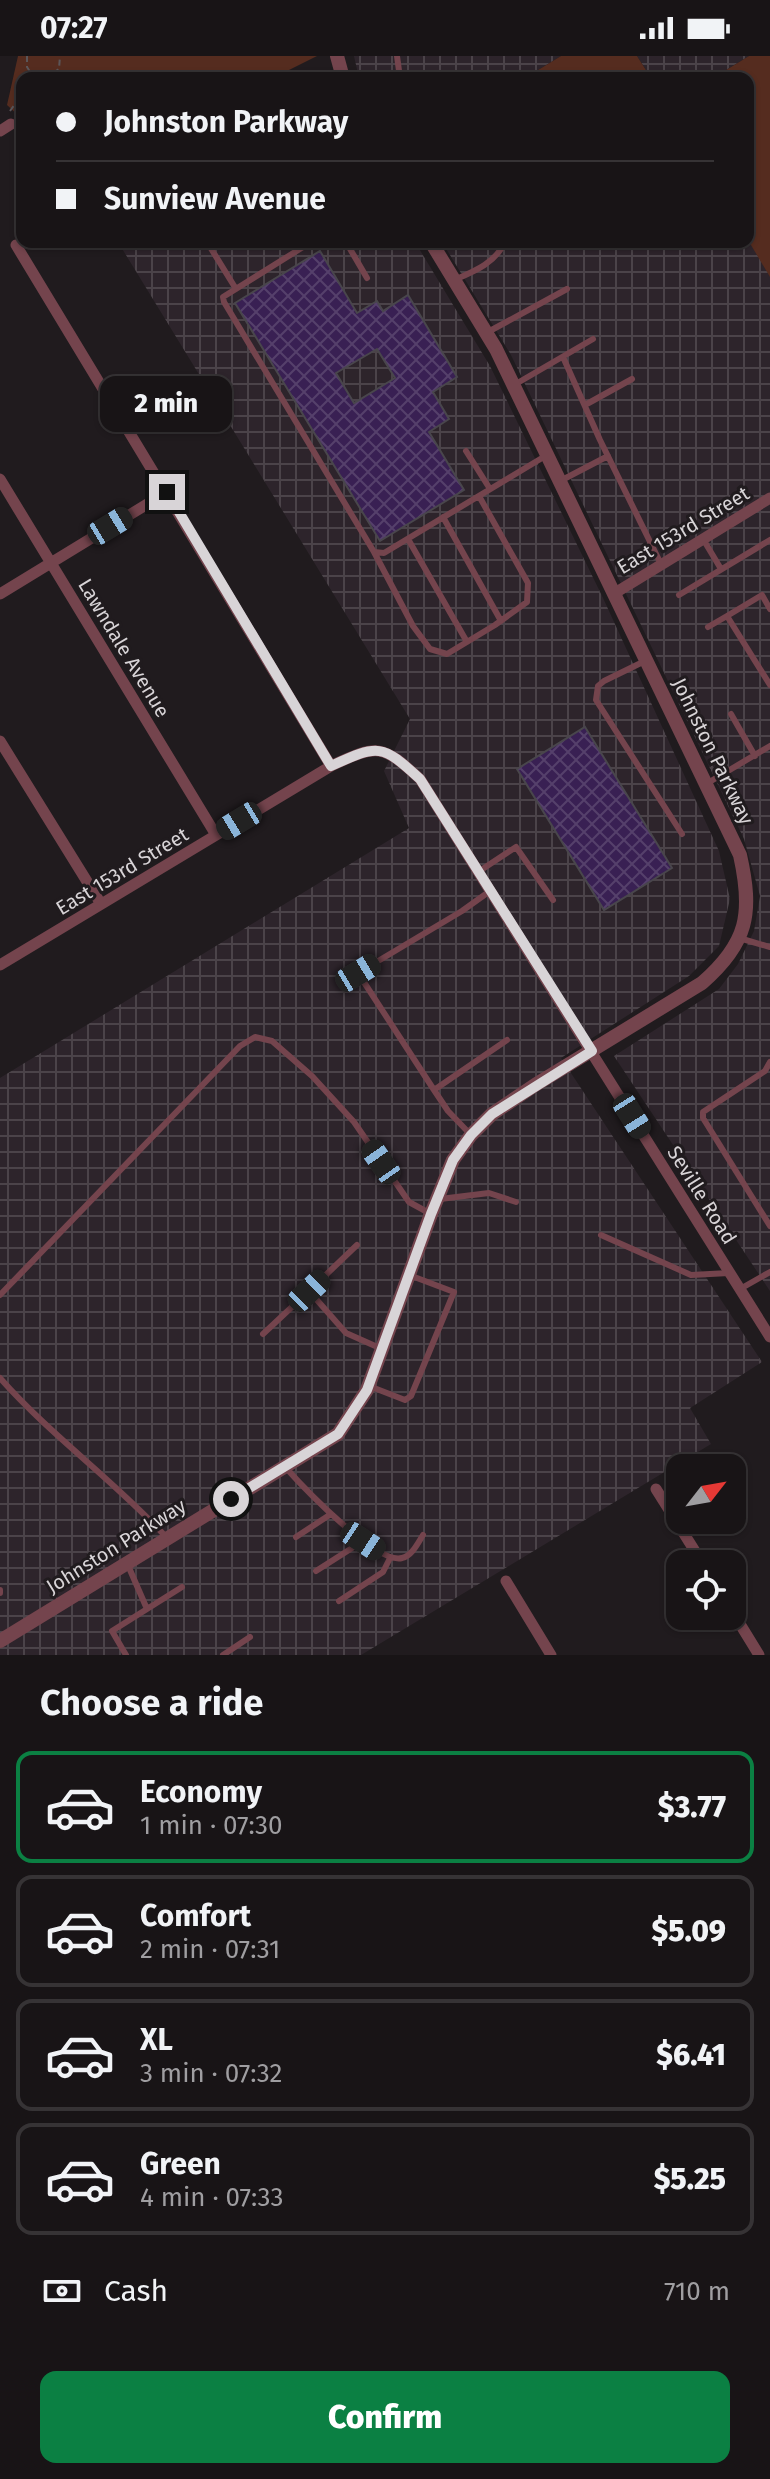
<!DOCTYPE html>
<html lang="en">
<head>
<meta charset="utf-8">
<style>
  body { margin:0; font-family:"Fira Sans",sans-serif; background:#252123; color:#f1f3f6; height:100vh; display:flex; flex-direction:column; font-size:30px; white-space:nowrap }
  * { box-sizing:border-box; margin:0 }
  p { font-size:26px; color:#9f9ea1 }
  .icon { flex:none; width:44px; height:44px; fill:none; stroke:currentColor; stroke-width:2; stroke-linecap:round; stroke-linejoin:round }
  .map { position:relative; height:1599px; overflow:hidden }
  .drawer { display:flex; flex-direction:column; background:#181416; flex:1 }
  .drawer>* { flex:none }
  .guide { position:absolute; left:16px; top:16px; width:738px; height:176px; border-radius:16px; box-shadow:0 2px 6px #0004,0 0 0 2px #363335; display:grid; align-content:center; height:176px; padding:0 40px; background:#181416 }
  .needle { width:52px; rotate:59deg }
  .controls { position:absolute; left:666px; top:1398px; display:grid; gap:16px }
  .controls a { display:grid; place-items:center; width:80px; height:80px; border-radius:16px; background:#181416; box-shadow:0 2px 6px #0004,0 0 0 2px #363335; font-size:40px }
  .end { position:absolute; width:36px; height:36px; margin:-18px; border:10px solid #d8d4d7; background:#111; box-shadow:0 0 0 4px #111 }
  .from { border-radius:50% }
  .bubble { position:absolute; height:56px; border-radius:16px; background:#181416; box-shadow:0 2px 6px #0004,0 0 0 2px #363335; font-size:26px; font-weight:800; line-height:56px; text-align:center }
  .car { position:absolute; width:24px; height:48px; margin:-24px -12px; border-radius:10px; box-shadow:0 0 6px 2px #0007; background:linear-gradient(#222 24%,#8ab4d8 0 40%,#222 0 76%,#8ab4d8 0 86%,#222 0) }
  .guide b { display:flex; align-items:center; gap:28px; height:76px; font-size:30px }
  .guide b+b { border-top:2px solid #363335 }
  .guide i { width:20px; height:20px; background:#f1f3f6 }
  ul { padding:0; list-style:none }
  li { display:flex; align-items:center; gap:24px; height:112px; margin:0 16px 12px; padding:0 24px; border:4px solid #363335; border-radius:16px }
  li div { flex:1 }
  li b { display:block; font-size:30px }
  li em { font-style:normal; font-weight:800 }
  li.selected { border-color:#0b8043 }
  li>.icon { width:72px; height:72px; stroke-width:1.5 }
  h2 { padding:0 40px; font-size:36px; line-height:96px }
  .pay { display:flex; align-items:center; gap:20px; height:88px; padding:0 40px; font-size:30px }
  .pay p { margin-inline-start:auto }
  .primary-button { display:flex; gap:16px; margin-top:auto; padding:16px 40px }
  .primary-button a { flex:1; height:92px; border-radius:16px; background:#0b8043; color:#fff; font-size:32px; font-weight:800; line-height:92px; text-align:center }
  .status { display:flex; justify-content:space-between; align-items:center; height:56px; padding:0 40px; background:#181416; direction:ltr }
  .status svg { height:22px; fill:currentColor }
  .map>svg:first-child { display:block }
  .industrial { fill:url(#industrial-grid) }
  .green { fill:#552c1f }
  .building { fill:url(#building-cross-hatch); stroke:#49464c; stroke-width:2; fill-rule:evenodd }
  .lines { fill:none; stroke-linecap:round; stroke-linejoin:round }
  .path { stroke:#5b5659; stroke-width:2; stroke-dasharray:6 4; stroke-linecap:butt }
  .service { stroke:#74444d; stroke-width:6 }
  .minor { stroke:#74444d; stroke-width:11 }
  .tertiary { stroke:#74444d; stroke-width:14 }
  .route { stroke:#d8d4d7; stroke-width:10 }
  .labels { text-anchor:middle; stroke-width:6; stroke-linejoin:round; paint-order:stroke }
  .street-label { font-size:20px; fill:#d8d4d7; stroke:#201b1e }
</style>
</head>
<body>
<div class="status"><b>07:27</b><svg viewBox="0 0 49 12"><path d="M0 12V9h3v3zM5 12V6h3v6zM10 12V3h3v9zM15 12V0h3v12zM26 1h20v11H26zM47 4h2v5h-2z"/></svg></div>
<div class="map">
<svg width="770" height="1599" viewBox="0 0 770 1599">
  <defs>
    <pattern id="industrial-grid" width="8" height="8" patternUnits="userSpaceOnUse" patternTransform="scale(2)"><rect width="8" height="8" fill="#2d242b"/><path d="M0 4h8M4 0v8" fill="none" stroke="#4b4349"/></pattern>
    <pattern id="building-cross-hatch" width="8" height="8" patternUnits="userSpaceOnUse" patternTransform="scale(2)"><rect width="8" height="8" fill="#392053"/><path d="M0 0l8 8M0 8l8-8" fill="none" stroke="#55406b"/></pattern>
  </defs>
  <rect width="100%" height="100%" fill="#201b1e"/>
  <path class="industrial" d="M354 0H561L525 22H359Z
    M637 0H749L713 22H651Z
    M748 183 770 220V1235L614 1000 719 933 738 908 754 875 760 840 744 783 511 299 442 186H748Z
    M118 186H415L490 310 603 542 719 795 730 843 719 890 689 920 561 1002 762 1306 690 1352 711 1388 361 1599H0V1022L409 772 384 715 410 663Z"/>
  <path class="green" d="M18 0H317L273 22H22V63L7 49Z
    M561 0H637L651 22H525Z
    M749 0H770V221L748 184V22H713Z"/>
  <path class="building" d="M320 195 357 257 377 245 383 255 408 239 457 321 433 336 449 363 429 376 464 434 380 485 235 247ZM377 293 395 322 354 347 336 317Z
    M585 671 672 812 604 854 517 713Z"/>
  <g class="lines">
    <path class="path" d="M27 0V11L34 22
      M45 22 59 13 60 0
      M10 55 22 38"/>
    <path class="service" d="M397 0 400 22
      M207 186 236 233
      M311 186 223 241 224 246 374 496 384 497 547 399
      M346 186 367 222
      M454 224C475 215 495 207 505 186
      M486 277 567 233
      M563 301 600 384 661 508
      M514 329 593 283
      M585 349 632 323
      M466 395 490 433
      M562 424 608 400
      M443 461 501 565
      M408 483 467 586
      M703 483 721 513
      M374 496 413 570 430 593 447 598 495 569 527 546 528 527 479 440
      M679 539 770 484
      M727 560 762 539 770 553
      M708 571 727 560 770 629
      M647 604 604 625 598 630 596 644 682 778
      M731 658 755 700
      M706 728 770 690
      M478 816 516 791 553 844
      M739 882 770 891
      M770 1006 765 1015 703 1056V1062L770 1170
      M434 1034 358 917 462 855 490 835
      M471 1079 448 1055 434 1034 507 984
      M440 1143 489 1137 516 1146
      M601 1179 691 1219 729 1217
      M357 1189 309 1235 346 1277 382 1293
      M740 1233 770 1216
      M0 1239 240 990 255 981 272 985 312 1020 354 1066 409 1146 431 1158
      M263 1278 309 1235
      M0 1322C51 1380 115 1425 167 1482
      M369 1330 405 1344 411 1340 454 1236 409 1219
      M286 1412C303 1431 377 1509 402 1502 412 1500 418 1487 423 1479
      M296 1481 331 1458
      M316 1515 363 1485
      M0 1534V1537
      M339 1545 383 1516 390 1502
      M147 1553 182 1531
      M126 1599 112 1575 147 1553 127 1507
      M223 1599 250 1581"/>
    <path class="minor" d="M0 75 11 68
      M16 189 331 710
      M0 423 216 779
      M615 537 770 442
      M0 538 167 436
      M0 685 101 848
      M0 909 331 710C378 688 382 688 420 723L770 1281
      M656 1433 703 1508
      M506 1525 551 1599
      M732 1555 759 1599"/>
    <path class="tertiary" d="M337 0 343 22
      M0 1585 338 1378 367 1334 431 1158 453 1104 471 1079 492 1058 535 1029 702 927C748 887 753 857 740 799L496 293 431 186"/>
  </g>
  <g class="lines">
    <path class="route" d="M167 436 331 710C379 688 382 688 420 723L592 995 492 1058 471 1079 453 1104 431 1158 367 1334 338 1378 231 1443"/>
  </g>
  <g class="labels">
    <g class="street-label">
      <text transform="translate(683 474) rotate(-31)" y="7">East 153rd Street</text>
      <text transform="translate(124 592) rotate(59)" y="7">Lawndale Avenue</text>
      <text transform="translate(713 695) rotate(64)" y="7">Johnston Parkway</text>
      <text transform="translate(122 815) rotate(-31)" y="7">East 153rd Street</text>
      <text transform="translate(702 1139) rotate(58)" y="7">Seville Road</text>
      <text transform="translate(116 1490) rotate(-32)" y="7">Johnston Parkway</text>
    </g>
  </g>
</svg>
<div class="controls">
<a><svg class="needle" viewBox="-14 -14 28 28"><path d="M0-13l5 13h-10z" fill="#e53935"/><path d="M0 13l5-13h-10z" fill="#9f9ea1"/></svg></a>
<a><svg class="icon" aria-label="locate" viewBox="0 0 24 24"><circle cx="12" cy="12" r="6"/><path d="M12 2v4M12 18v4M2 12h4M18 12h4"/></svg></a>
</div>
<i class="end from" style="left:231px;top:1443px"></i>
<i class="end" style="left:167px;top:436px"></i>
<div class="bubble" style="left:100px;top:320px;width:132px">2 min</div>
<i class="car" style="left:110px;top:470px;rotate:59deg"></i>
<i class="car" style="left:239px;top:765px;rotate:239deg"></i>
<i class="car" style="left:358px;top:917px;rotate:59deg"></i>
<i class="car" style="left:632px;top:1060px;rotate:148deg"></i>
<i class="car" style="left:381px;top:1106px;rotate:325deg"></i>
<i class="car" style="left:309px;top:1235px;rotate:46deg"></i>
<i class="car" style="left:363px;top:1485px;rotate:123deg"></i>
<div class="guide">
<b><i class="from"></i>Johnston Parkway</b>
<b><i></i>Sunview Avenue</b>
</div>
</div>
<section class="drawer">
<h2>Choose a ride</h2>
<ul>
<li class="selected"><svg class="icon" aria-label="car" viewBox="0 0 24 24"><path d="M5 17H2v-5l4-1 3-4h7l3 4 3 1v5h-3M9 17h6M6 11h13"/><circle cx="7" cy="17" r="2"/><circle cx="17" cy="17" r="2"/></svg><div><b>Economy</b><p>1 min · 07:30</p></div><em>$3.77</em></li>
<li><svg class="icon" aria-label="car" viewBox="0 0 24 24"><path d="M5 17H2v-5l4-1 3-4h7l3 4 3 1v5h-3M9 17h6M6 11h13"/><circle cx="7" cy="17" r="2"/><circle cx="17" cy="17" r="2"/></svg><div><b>Comfort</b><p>2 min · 07:31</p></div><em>$5.09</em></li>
<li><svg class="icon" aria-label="car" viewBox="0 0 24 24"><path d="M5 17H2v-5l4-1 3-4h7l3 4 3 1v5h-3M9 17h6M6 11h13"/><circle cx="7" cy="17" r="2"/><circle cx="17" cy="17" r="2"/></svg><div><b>XL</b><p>3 min · 07:32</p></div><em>$6.41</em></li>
<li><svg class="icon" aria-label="car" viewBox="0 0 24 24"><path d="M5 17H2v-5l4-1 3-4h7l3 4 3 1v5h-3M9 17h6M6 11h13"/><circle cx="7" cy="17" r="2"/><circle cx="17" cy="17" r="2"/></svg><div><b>Green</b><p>4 min · 07:33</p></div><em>$5.25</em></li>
</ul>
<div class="pay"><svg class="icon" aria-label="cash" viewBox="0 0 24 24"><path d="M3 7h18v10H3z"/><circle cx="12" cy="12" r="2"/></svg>Cash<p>710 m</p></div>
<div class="primary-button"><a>Confirm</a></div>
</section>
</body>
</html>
